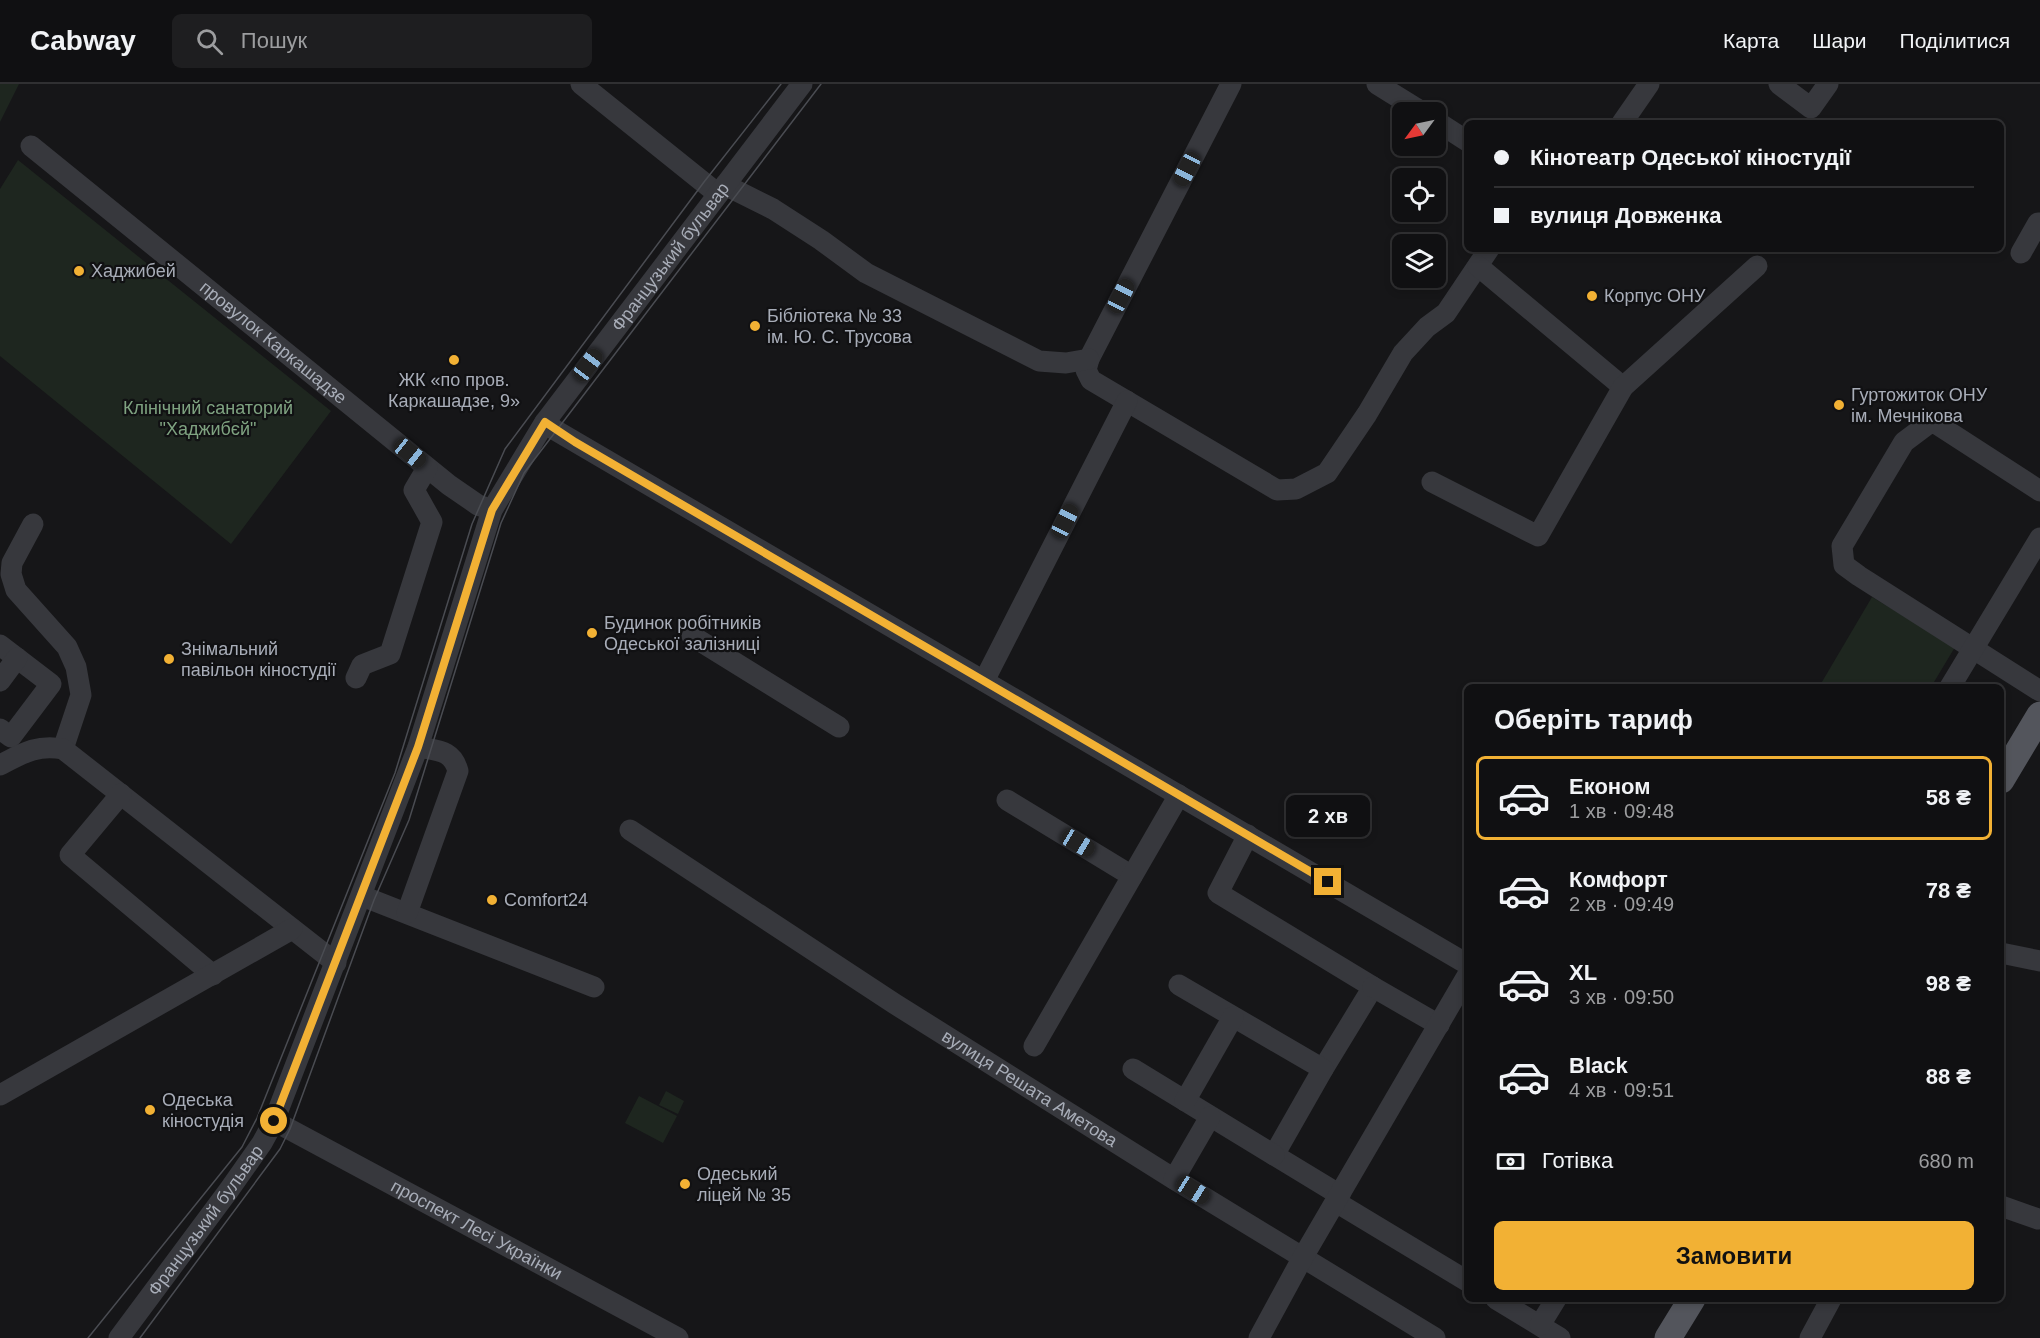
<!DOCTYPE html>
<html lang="uk">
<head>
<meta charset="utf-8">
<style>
  body { margin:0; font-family:Arial,sans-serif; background:#1e1e20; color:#f1f3f6; height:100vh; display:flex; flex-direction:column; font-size:22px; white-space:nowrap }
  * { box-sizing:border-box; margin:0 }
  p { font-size:20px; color:#9c9d9f }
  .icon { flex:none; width:33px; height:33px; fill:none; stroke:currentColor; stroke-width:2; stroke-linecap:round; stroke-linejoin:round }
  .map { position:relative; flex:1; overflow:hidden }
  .drawer { position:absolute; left:1464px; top:600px; width:540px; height:618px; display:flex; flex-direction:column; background:#101012; border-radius:9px; box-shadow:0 3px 9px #0003,0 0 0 2px #303032 }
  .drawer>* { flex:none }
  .banner { position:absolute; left:1464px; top:36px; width:540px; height:132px; border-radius:9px; box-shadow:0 3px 9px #0003,0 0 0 2px #303032; display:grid; align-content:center; height:132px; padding:0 30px; background:#101012 }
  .needle { width:39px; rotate:237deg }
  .tools { position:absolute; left:1392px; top:18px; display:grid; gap:12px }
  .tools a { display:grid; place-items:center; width:54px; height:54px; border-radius:9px; background:#101012; box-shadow:0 3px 9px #0003,0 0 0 2px #303032; font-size:30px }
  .end { position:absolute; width:27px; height:27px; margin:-14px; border:8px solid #f2b134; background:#111; box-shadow:0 0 0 3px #111 }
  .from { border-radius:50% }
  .bubble { position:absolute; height:42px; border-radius:9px; background:#101012; box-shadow:0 3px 9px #0003,0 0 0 2px #303032; font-size:20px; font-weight:700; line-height:42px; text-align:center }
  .car { position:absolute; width:18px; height:36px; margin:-18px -9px; border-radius:8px; box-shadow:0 0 4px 2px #0007; background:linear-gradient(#222 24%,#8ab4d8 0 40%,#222 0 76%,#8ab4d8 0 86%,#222 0) }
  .banner b { display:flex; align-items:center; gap:21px; height:57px; font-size:22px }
  .banner b+b { border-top:2px solid #303032 }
  .banner i { width:15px; height:15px; background:#f1f3f6 }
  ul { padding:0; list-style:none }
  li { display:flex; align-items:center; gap:18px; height:84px; margin:0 12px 9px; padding:0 18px; border:3px solid transparent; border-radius:9px }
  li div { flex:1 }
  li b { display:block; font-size:22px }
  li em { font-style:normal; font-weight:700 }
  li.current { border-color:#f2b134 }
  li>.icon { width:54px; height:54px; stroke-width:1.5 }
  h2 { padding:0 30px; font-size:27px; line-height:72px }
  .pay { display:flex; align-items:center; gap:15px; height:66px; padding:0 30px; font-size:22px }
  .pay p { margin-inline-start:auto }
  .primary-button { display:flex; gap:12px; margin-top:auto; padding:12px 30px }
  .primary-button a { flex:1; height:69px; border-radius:9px; background:#f2b134; color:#111; font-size:24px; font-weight:700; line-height:69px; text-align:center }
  header { display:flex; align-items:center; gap:36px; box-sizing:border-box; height:84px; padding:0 30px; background:#101012; border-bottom:2px solid #303032 }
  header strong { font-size:28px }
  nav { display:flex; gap:33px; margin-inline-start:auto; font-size:21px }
  .search { width:420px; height:54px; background:#1e1e20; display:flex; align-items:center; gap:15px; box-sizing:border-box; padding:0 21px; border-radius:9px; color:#9c9d9f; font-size:22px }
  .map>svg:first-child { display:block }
  .green { fill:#1e261f }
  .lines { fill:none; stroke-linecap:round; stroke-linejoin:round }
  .minor { stroke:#37383d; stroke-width:21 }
  .major { stroke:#53555c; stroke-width:27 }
  .tram { stroke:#4a4c52; stroke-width:1.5 }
  .route { stroke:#f2b134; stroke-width:8 }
  .poi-dot { fill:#f2b134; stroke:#111113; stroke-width:2 }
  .labels { text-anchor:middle; stroke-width:4.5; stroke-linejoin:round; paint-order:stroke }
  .street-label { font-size:18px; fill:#a8adb8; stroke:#111113 }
  .poi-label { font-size:18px; fill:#a8adb8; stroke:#111113; text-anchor:start }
  .park-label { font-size:18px; fill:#7fa381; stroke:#111113 }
</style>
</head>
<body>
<header>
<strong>Cabway</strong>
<div class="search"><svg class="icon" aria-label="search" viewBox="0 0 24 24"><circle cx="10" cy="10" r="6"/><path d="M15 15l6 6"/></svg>Пошук</div>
<nav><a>Карта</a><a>Шари</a><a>Поділитися</a></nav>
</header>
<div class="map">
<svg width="2040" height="1254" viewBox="0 0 2040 1254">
  <rect width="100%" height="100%" fill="#161618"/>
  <path class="green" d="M0 0H19L0 38Z
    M18 76 331 327 231 460 0 272V105Z
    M1872 513 1955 563 1931 603H1819Z
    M666 1007 684 1017 678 1030 659 1021Z
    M639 1012 677 1032 663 1059 625 1039Z"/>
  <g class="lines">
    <g class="minor">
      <path d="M581 0 718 110"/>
      <path d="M1231 0 1089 275 1086 286 1091 296 1277 406 1296 405 1327 389 1367 330 1403 269 1427 243 1446 229 1489 165"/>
      <path d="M1377 0 1422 28"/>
      <path d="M1779 0 1811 24 1828 0"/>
      <path d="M1436 37 1467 57"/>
      <path d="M1622 39 1649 0"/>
      <path id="s1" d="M31 62 449 401 478 421 492 426"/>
      <path d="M725 101 773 125 821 156 866 189 1039 277 1066 279 1089 275"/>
      <path d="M2021 169 2038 139H2040"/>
      <path d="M1478 182 1623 303"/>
      <path d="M545 338 555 346 1467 880"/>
      <path d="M1432 398 1538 452 1623 303 1757 182"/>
      <path d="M2040 407 1932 337 1904 358 1842 462 1844 481 1859 492 2040 607"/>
      <path d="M33 440 12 479 11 490 16 506 67 563 76 583 81 611 63 665"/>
      <path d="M692 552 839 643"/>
      <path d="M0 561 51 600 11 653 0 645"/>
      <path d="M356 594 362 581 390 570 432 438 414 406 427 384"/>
      <path d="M0 597 17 574"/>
      <path d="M984 597 1127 317"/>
      <path d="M1950 603 2040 454"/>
      <path d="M0 681C23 669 38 660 63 665L336 879"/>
      <path d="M121 710 70 771 213 891"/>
      <path d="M1007 716 1132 792"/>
      <path id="s2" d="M630 746 895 920 1174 1095 1435 1254"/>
      <path d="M1248 751 1218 809 1373 903 1323 985"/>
      <path d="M362 812 594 903"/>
      <path d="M407 829 458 687C452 665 437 667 418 663"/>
      <path d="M2001 869 2040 877"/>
      <path d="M1179 901 1323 985 1274 1071 1340 1111"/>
      <path d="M1373 903 1439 941"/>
      <path d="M1034 962 1179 711"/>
      <path d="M1133 985 1274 1071"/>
      <path d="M0 1011 292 845"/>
      <path d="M1185 1017 1233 933"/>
      <path id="s3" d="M274 1037 678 1254"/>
      <path d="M1174 1095 1210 1033"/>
      <path d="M1336 1118 1467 1197"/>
      <path d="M2001 1122 2038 1135"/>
      <path d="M1496 1215 1560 1254"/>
      <path d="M1540 1241 1556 1215"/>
      <path id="s4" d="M119 1254 229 1106 262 1059 274 1037 418 663 492 426 545 338 802 0"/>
      <path d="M1259 1254 1303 1173 1467 892"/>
      <path d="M1810 1254 1831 1215"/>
    </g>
    <path class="major" d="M2001 696 2040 631
      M1668 1254 1692 1215"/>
    <path class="tram" d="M88 1254 242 1063 257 1034 395 689 472 440 505 365 704 98 781 0
      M140 1254 280 1065 290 1045 374 816 409 736 501 439 524 389 821 0"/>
  </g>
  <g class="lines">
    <path class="route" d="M274 1037 418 663 492 426 545 338 575 358 1328 798"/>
  </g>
  <g class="poi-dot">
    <circle cx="79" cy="187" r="6"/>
    <circle cx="1592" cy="212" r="6"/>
    <circle cx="755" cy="242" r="6"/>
    <circle cx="454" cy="276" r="6"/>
    <circle cx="1839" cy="321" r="6"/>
    <circle cx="592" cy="549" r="6"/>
    <circle cx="169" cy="575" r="6"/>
    <circle cx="492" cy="816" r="6"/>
    <circle cx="150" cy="1026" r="6"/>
    <circle cx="685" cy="1100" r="6"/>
  </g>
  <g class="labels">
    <g class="street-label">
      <text dy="6" stroke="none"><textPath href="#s4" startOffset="1226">Французький бульвар</textPath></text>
      <text dy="6" stroke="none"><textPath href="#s1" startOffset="312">провулок Каркашадзе</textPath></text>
      <text dy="6" stroke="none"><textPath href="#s2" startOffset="476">вулиця Решата Аметова</textPath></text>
      <text dy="6" stroke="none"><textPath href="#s4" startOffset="146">Французький бульвар</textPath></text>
      <text dy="6" stroke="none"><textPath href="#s3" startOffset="230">проспект Лесі Українки</textPath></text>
    </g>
    <g class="poi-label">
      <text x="91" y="193">Хаджибей</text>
      <text x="1604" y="218">Корпус ОНУ</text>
      <text x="767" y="238">Бібліотека № 33<tspan x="767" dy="21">ім. Ю. С. Трусова</tspan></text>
      <text x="454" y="302" text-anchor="middle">ЖК «по пров.<tspan x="454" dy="21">Каркашадзе, 9»</tspan></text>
      <text x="1851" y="317">Гуртожиток ОНУ<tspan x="1851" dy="21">ім. Мечнікова</tspan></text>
      <text x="604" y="545">Будинок робітників<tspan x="604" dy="21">Одеської залізниці</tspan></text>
      <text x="181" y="571">Знімальний<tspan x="181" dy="21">павільон кіностудії</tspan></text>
      <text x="504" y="822">Comfort24</text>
      <text x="162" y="1022">Одеська<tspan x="162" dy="21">кіностудія</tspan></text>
      <text x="697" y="1096">Одеський<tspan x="697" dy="21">ліцей № 35</tspan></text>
    </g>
    <g class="park-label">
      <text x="208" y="330">Клінічний санаторий<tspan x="208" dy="21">"Хаджибєй"</tspan></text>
    </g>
  </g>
</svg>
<div class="tools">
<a><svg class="needle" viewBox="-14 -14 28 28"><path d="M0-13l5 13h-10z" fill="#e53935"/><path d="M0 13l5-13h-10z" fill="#9c9d9f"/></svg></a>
<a><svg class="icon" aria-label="locate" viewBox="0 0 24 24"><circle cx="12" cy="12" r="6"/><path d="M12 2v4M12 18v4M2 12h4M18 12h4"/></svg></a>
<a><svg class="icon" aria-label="layers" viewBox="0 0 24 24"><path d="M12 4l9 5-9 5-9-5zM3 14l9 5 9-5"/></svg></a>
</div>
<i class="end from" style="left:274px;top:1037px"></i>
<i class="end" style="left:1328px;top:798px"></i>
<div class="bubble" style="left:1286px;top:711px;width:84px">2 хв</div>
<i class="car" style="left:1187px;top:85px;rotate:207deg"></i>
<i class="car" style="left:1121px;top:212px;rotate:27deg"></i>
<i class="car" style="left:588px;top:281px;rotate:37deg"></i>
<i class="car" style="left:410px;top:369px;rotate:129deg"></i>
<i class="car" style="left:1065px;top:437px;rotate:27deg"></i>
<i class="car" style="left:1078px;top:759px;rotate:121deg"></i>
<i class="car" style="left:1193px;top:1106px;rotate:122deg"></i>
<div class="banner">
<b><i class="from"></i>Кінотеатр Одеської кіностудії</b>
<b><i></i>вулиця Довженка</b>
</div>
<section class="drawer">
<h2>Оберіть тариф</h2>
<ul>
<li class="current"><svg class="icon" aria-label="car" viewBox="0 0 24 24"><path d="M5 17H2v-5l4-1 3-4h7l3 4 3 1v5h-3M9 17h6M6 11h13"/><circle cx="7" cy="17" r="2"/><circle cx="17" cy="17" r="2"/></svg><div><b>Економ</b><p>1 хв · 09:48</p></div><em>58 ₴</em></li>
<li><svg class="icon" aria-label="car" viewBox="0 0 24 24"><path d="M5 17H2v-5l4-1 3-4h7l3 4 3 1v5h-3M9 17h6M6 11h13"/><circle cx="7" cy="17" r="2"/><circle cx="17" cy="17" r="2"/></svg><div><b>Комфорт</b><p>2 хв · 09:49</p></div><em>78 ₴</em></li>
<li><svg class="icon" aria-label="car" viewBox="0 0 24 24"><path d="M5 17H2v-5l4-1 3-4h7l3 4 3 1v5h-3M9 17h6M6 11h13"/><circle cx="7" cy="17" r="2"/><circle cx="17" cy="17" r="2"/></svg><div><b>XL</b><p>3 хв · 09:50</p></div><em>98 ₴</em></li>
<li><svg class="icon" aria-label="car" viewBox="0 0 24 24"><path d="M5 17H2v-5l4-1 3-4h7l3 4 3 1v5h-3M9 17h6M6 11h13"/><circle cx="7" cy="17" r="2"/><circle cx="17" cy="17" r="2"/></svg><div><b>Black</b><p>4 хв · 09:51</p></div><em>88 ₴</em></li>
</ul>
<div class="pay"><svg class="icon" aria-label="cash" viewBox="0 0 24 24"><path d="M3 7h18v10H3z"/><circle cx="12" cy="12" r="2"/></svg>Готівка<p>680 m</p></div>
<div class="primary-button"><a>Замовити</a></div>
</section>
</div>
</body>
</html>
